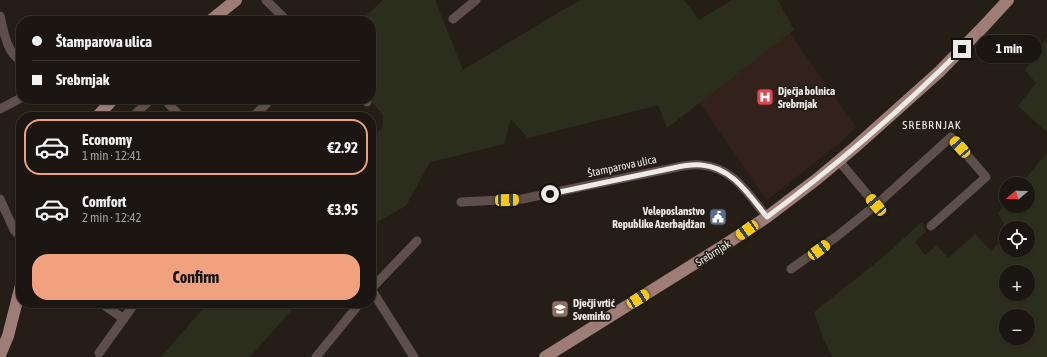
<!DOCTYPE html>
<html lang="en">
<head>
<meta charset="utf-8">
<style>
  body { margin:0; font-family:"Asap Condensed",sans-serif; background:#241f1a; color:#f1f3f6; height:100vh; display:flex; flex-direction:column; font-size:15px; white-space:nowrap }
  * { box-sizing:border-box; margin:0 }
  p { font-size:13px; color:#a09f9f }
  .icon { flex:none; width:22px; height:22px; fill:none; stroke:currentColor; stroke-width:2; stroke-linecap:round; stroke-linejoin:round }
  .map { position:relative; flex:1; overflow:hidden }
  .side { position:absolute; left:16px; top:112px; width:360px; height:196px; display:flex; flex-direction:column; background:#1b1611; border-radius:16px; box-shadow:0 1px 3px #0004,0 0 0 1px #393531 }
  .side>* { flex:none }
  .guide { position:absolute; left:16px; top:16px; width:360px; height:88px; border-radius:16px; box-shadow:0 1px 3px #0004,0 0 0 1px #393531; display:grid; align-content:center; height:88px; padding:0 16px; background:#1b1611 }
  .needle { width:26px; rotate:251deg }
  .buttons { position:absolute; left:999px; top:177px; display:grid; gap:8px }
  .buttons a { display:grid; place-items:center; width:36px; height:36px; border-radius:50%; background:#1b1611; box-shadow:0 1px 3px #0004,0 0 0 1px #393531; font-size:20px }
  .end { position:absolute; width:18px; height:18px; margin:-9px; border:5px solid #eeeae5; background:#111; box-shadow:0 0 0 2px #111 }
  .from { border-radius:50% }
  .bubble { position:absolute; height:28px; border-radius:14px; background:#1b1611; box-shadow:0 1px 3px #0004,0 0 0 1px #393531; font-size:13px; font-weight:700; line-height:28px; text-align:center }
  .car { position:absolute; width:12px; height:24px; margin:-12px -6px; border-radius:5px; box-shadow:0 0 3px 1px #0007; background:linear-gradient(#f5c518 24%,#345 0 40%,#f5c518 0 76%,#345 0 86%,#f5c518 0) }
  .guide b { display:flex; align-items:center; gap:14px; height:38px; font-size:15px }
  .guide b+b { border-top:1px solid #393531 }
  .guide i { width:10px; height:10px; background:#f1f3f6 }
  ul { padding:7px 0 0; list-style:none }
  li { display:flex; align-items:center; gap:12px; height:56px; margin:0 8px 6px; padding:0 8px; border:2px solid transparent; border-radius:16px }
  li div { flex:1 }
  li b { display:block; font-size:15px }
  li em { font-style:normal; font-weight:700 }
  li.selected { border-color:#f2a17e }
  li>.icon { width:36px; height:36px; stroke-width:1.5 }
  .cta { display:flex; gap:8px; margin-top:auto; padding:8px 16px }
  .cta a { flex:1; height:46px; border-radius:16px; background:#f2a17e; color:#111; font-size:16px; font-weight:700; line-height:46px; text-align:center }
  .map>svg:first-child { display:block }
  .medical { fill:#33221b }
  .green { fill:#2c2e1d; fill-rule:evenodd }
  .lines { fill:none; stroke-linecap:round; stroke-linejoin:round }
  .minor { stroke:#5e4f4b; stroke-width:9 }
  .major { stroke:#9d7d76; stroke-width:12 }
  .route { stroke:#eeeae5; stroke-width:5 }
  .labels { text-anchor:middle; stroke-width:3.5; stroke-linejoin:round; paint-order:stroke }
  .poi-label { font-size:11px; font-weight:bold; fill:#eeeae5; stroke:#241e17; text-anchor:start }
  .street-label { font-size:11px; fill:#eeeae5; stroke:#241e17 }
  .neighbourhood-label { font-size:12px; letter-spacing:1px; fill:#eeeae5; stroke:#241e17 }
</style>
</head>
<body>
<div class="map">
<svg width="1047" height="357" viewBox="0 0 1047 357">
  <rect width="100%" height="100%" fill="#241e17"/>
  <path class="medical" d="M766 0 856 127 840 143 767 200 674 66Z"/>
  <path class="green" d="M383 0H435L463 70 561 11 581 0H684L699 20 732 0H778L794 30 667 128 658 105 528 138 511 119 504 144 430 162 406 206 371 225V139L383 127V115L369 99H371V21H358L364 15 369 13Z
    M1047 37V132L1018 106 1036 83 1025 70Z
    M1047 153V357H832L824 340 814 312 881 259 922 222 926 231 915 242 925 255 937 245 948 258 975 234 991 251 1006 235V250H1028V228H1006L998 213 1006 204V206H1028V184H1021ZM1006 272H1028V294H1006ZM1006 316H1028V338H1006Z
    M208 303H298L250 357H161Z"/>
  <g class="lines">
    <path class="minor" d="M266 0 287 21
      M0 16C4 31 6 52 21 61
      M453 19 476 0
      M164 99 181 117
      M364 99 367 102
      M0 109 21 98
      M132 117 151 99
      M253 117 271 99
      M839 161 876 205 951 137 986 177 931 226
      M0 199 14 230 21 237
      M461 202 522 199 673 168C682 166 692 164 701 165 733 167 749 195 767 217
      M791 269 836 237 876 205
      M371 289 414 357
      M371 289 417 241
      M101 303 124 319
      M99 353 135 303
      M316 357 360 303"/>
    <path class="major" d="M210 21 236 0
      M97 117 113 99
      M0 355 8 336 21 285
      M545 357 726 244 767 217 817 179 854 148 939 72 984 26 1008 0"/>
  </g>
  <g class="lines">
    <path class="route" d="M550 194 673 168C682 166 692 164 701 165 732 167 749 195 767 217 836 166 901 110 962 49"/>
  </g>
  <defs>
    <symbol id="hospital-square" viewBox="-11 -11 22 22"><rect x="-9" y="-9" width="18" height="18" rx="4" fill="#e0444e" stroke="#241e17"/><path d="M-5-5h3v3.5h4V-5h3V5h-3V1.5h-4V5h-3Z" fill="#fff"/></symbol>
    <symbol id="civic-square" viewBox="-11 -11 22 22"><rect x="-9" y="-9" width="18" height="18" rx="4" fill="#5c6f8a" stroke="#241e17"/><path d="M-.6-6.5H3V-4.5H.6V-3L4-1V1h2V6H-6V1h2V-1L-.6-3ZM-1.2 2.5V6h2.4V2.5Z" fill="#fff"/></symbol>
    <symbol id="school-square" viewBox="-11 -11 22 22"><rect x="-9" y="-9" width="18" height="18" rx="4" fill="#8d6e63" stroke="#241e17"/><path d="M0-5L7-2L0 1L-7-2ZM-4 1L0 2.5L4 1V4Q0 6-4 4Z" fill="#fff"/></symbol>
  </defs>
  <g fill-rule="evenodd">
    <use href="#hospital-square" x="755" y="87" width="20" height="20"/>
    <use href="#civic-square" x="708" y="207" width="20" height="20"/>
    <use href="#school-square" x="550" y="299" width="20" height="20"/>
  </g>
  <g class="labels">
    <g class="poi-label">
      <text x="778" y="95">Dječja bolnica<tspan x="778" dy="13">Srebrnjak</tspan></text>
      <text x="705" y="215" text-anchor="end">Veleposlanstvo<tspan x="705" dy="13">Republike Azerbajdžan</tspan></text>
      <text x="573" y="307">Dječji vrtić<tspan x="573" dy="13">Svemirko</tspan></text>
    </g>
    <g class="street-label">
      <text transform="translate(622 166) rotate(-12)" y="4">Štamparova ulica</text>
      <text transform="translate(713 253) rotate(-32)" y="4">Srebrnjak</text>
    </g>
    <g class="neighbourhood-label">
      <text x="932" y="129">SREBRNJAK</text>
    </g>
  </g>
</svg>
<div class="buttons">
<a><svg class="needle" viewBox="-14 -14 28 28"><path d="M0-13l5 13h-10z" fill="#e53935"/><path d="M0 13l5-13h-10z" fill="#a09f9f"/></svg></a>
<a><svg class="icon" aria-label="locate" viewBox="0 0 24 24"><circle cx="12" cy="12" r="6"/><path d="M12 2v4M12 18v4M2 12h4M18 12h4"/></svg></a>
<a>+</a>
<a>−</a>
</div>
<i class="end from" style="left:550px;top:194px"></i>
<i class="end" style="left:962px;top:49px"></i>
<div class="bubble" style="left:976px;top:35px;width:66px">1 min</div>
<i class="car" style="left:960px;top:147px;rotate:318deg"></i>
<i class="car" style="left:507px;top:200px;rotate:88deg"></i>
<i class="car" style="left:876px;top:205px;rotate:320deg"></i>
<i class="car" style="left:747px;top:230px;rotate:236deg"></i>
<i class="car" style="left:819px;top:250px;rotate:54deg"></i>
<i class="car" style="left:638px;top:299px;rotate:58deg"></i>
<div class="guide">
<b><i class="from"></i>Štamparova ulica</b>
<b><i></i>Srebrnjak</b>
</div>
<section class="side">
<ul>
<li class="selected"><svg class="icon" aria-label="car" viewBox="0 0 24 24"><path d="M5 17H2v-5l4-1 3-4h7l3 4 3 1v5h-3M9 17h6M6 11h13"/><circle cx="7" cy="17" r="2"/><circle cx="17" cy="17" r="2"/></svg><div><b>Economy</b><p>1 min · 12:41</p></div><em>€2.92</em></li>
<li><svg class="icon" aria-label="car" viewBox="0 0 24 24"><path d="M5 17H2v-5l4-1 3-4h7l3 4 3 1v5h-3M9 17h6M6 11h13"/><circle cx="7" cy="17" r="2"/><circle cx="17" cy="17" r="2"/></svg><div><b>Comfort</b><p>2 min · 12:42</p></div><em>€3.95</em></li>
</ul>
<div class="cta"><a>Confirm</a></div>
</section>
</div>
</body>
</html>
